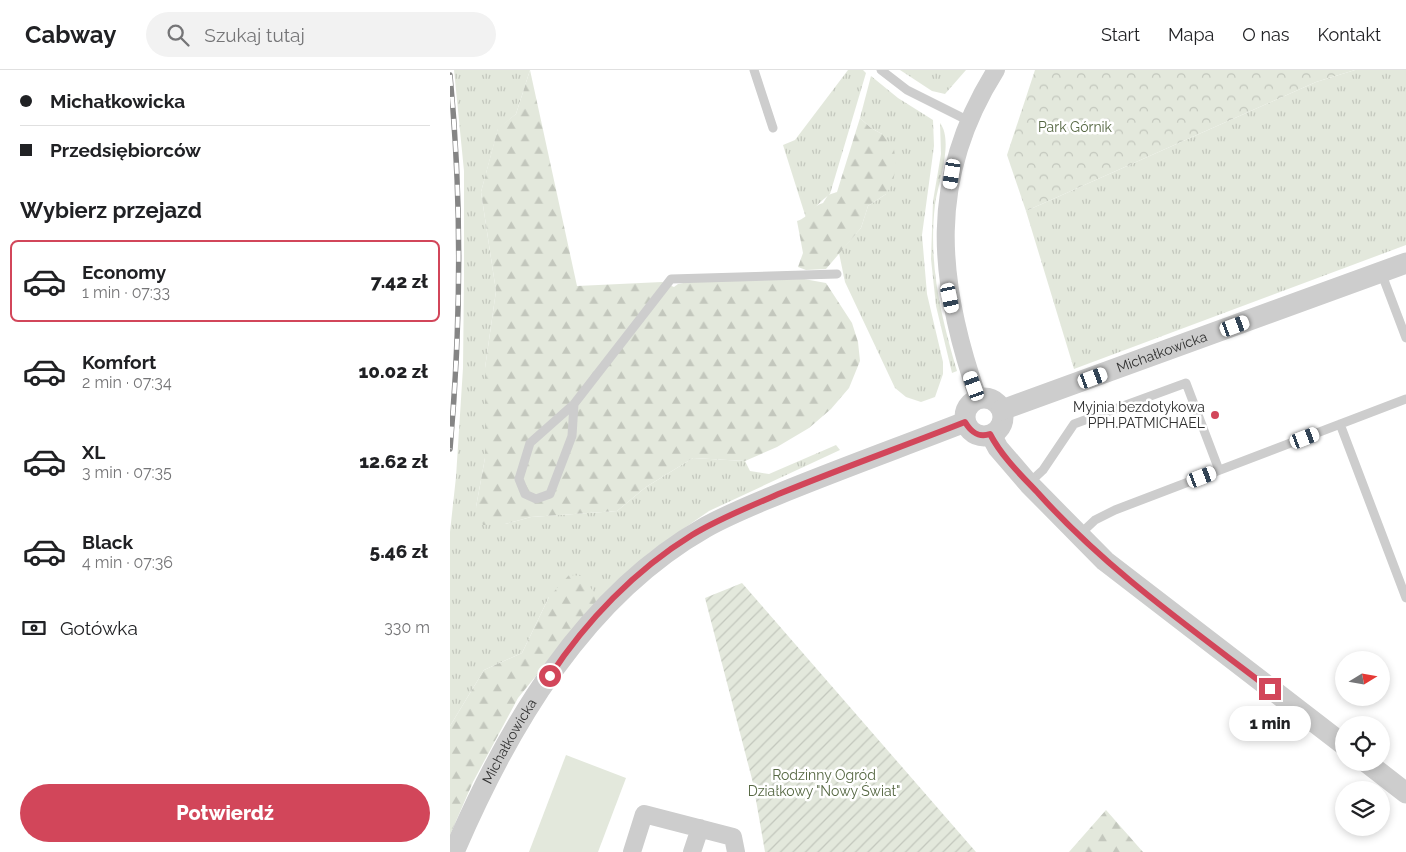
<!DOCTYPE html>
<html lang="pl">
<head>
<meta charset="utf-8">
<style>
  body { margin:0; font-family:Raleway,sans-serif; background:#f2f2f2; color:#202124; height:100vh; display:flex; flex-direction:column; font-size:19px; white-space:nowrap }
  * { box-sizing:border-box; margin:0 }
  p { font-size:16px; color:#757577 }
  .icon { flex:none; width:28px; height:28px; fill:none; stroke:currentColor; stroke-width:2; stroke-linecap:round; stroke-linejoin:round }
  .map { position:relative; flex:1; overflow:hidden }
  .panel { display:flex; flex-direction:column; background:#fff; width:450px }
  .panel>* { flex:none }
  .top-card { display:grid; align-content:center; height:110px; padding:0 20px; background:#fff }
  .needle { width:32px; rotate:79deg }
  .controls { position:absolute; left:885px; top:581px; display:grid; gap:10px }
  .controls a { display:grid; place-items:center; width:55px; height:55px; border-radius:50%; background:#fff; box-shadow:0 2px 8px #0003; font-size:25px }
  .end { position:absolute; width:22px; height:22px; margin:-11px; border:6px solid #d2465a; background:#fff; box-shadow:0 0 0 2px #fff }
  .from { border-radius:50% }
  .bubble { position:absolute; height:35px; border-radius:18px; background:#fff; box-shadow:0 2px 8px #0003; font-size:16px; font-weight:800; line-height:35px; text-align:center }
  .car { position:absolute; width:15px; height:30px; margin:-15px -8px; border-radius:6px; box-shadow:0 0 4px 1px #0007; background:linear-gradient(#fff 24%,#345 0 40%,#fff 0 76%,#345 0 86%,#fff 0) }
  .top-card b { display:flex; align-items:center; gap:18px; height:48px; font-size:19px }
  .top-card b+b { border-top:1px solid #e0e0e0 }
  .top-card i { width:12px; height:12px; background:#202124 }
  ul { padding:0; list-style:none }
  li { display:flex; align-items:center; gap:15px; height:82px; margin:0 10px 8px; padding:0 10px; border:2px solid transparent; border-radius:8px }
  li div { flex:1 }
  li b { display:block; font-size:19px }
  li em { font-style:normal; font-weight:800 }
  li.selected { border-color:#d2465a }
  li>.icon { width:45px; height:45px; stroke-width:1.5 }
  h2 { padding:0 20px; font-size:22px; line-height:60px }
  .pay { display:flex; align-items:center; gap:12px; height:55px; padding:0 20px; font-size:19px }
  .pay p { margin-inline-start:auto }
  .action { display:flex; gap:10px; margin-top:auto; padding:10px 20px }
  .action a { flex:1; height:58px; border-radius:30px; background:#d2465a; color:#fff; font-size:20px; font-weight:800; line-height:58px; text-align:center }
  header { display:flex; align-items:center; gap:30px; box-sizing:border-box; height:70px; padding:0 25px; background:#fff; border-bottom:1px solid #e0e0e0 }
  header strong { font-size:24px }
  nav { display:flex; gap:28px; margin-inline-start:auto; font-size:18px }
  .search { width:350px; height:45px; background:#f2f2f2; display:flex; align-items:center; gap:12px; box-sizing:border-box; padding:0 18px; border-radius:28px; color:#757577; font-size:19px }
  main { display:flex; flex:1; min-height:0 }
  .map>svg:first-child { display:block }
  .grass { fill:url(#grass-tufts) }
  .forest { fill:url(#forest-firs) }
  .park { fill:url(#park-crowns) }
  .garden { fill:url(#garden-furrows) }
  .pitch { fill:#e3e8dc }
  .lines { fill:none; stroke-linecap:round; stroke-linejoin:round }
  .service { stroke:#cdcdcd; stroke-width:9 }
  .minor { stroke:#cdcdcd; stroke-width:18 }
  .tertiary { stroke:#cdcdcd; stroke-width:21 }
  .rail-casing { stroke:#858585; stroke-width:5.5 }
  .rail { stroke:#fff; stroke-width:4; stroke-dasharray:11; stroke-linecap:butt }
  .route { stroke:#d2465a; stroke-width:6 }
  .poi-dot { fill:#d2465a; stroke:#fff; stroke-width:2 }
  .labels { text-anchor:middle; stroke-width:5; stroke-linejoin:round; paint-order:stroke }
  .park-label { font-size:14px; fill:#556742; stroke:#fff }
  .street-label { font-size:14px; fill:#303030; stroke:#fff }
  .poi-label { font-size:14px; fill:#303030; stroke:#fff; text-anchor:end }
</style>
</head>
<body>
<header>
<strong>Cabway</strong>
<div class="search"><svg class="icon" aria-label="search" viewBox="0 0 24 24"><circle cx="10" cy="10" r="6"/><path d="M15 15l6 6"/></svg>Szukaj tutaj</div>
<nav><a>Start</a><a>Mapa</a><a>O nas</a><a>Kontakt</a></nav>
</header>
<main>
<section class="panel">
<div class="top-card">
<b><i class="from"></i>Michałkowicka</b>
<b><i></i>Przedsiębiorców</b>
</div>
<h2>Wybierz przejazd</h2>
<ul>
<li class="selected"><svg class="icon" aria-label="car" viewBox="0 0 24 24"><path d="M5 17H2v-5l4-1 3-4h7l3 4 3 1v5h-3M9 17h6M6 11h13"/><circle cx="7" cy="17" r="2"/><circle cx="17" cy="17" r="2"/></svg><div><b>Economy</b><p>1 min · 07:33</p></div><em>7.42 zł</em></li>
<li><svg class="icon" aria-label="car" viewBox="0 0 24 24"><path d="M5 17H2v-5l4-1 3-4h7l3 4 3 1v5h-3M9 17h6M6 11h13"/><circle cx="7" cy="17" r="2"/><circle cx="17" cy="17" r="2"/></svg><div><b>Komfort</b><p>2 min · 07:34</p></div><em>10.02 zł</em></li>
<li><svg class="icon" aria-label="car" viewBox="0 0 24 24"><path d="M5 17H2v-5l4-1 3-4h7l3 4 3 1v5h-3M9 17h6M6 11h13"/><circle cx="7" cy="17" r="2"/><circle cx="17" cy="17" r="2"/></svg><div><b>XL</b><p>3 min · 07:35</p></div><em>12.62 zł</em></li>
<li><svg class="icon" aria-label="car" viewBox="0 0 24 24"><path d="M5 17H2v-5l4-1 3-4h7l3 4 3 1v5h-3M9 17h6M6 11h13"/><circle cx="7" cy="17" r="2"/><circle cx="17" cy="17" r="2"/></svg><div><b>Black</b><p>4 min · 07:36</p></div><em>5.46 zł</em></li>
</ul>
<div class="pay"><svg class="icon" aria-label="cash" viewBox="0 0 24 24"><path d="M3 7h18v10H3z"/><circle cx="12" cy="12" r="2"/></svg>Gotówka<p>330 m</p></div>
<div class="action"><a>Potwierdź</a></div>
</section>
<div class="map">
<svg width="956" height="782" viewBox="0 0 956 782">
  <defs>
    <pattern id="grass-tufts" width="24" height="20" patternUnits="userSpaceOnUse" patternTransform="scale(1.25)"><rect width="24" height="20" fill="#e3e8dc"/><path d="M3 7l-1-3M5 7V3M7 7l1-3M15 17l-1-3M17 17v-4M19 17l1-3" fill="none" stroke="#c3c7bd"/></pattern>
    <pattern id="forest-firs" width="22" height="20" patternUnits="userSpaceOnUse" patternTransform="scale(1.25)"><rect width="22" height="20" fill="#e3e8dc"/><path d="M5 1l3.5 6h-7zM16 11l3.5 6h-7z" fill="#c3c7bd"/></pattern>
    <pattern id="park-crowns" width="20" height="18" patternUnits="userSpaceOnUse" patternTransform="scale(1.25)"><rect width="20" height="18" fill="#e3e8dc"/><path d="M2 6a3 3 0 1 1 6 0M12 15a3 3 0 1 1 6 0" fill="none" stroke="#c3c7bd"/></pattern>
    <pattern id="garden-furrows" width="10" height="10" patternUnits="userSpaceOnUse" patternTransform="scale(1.25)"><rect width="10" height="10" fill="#e3e8dc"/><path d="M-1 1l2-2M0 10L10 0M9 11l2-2" fill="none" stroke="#c3c7bd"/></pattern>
  </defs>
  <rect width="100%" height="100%" fill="#fff"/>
  <path class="grass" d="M4 0H80L66 44 48 59 31 122 46 221 35 298V388L26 437 55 454 81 447 167 441 196 417 243 388 295 391 300 401 319 404 386 375 390 380 259 441 200 482 146 532 99 527 72 583 34 600 0 656V462L6 407 13 298 14 208V101Z
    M398 0H413L416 3 380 124C373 129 362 140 356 148L333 75 345 70Z
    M450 0H516L495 24 482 21Z
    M905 0H956V175L624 299 576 141 866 12Z
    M421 6 448 28 483 50 484 76 472 165 477 224 493 292V304L485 327 471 332 456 327 445 318 395 212 389 183 411 158 418 136 436 124 432 64 421 58 410 48Z
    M490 53C504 71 488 114 485 135 478 193 491 247 507 301L502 303 486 236 481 189 483 131 491 84Z"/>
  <path class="forest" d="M80 0 127 216 212 212 224 217 228 214 239 212 354 209 376 213 402 253 408 272 410 291 399 318 381 339 359 358 327 377 295 391 243 388 196 417 167 441 81 447 55 454 33 455 26 437 35 388V298L46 221 31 122 48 58 66 44Z
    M410 48 421 58 432 64 444 79 446 94 443 113 436 124 418 136 411 158 376 199 356 200 348 197 353 183 347 151C360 147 361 136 373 133L378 125 387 122Z
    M119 505 133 506 144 523 146 532 68 628 23 712 0 765V656L34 600 72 583 99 527Z
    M656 740 693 782H619Z"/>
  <path class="park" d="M585 0H905L866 12 576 141 557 85Z"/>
  <path class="garden" d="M292 513 526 782H315L303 713 255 528Z"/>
  <path class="pitch" d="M116 685 176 708 148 782H79Z"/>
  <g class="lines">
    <path class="service" d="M304 0 323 58
      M431 0 457 20 519 51
      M931 202 956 268
      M124 334 122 366 100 424 86 429 75 424 69 409 80 373 124 334 221 209 387 204
      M890 354 956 528
      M579 413 593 400 624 354 736 313 769 400
      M628 466 645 450 665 440 956 329"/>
    <path class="minor" d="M528 328C487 211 477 109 546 0
      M182 782 194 744 283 767 286 782
      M242 782 250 758"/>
    <g class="tertiary">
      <circle cx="534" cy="347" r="19"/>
      <path id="s1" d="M552 340 956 193"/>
      <path d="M541 365 548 378 579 414 655 491 894 675"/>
      <path d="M916 692 956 723"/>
      <path id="s2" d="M4 782C58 656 134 526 256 457 281 443 309 432 336 421 395 397 456 375 515 352"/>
    </g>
    <defs>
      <path id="rail" d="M0 5C12 129 11 256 0 379"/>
    </defs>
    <use href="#rail" class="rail-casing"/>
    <use href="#rail" class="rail"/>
  </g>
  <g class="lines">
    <path class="route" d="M100 606C136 551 185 500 242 465 270 448 301 436 331 423 392 398 454 376 515 352 521 362 528 368 540 364 552 387 571 405 588 423 656 499 739 557 820 619"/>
  </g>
  <circle class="poi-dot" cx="765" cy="345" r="5"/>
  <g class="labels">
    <g class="park-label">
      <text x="625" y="62">Park Górnik</text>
      <text x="374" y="710">Rodzinny Ogród<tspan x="374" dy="16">Działkowy "Nowy Świat"</tspan></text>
    </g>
    <g class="street-label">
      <text dy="5" stroke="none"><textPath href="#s1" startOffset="170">Michałkowicka</textPath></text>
      <text dy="5" stroke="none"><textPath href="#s2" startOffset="124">Michałkowicka</textPath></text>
    </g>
    <g class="poi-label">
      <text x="755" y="342">Myjnia bezdotykowa<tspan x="755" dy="16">PPH.PATMICHAEL</tspan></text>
    </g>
  </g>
</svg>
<div class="controls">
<a><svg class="needle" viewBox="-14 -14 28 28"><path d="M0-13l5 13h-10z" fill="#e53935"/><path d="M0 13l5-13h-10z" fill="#757577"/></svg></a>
<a><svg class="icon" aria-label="locate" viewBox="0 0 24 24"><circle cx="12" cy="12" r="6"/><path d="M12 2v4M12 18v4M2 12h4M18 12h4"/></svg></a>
<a><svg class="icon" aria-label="layers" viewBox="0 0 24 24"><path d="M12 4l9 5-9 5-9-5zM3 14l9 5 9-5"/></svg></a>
</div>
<i class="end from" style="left:100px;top:606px"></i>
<i class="end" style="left:820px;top:619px"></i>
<div class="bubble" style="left:779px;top:636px;width:82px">1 min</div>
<i class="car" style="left:502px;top:104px;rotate:189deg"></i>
<i class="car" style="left:500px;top:228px;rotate:168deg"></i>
<i class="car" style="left:785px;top:256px;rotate:70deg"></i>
<i class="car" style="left:643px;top:308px;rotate:70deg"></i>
<i class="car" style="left:524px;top:316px;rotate:340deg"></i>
<i class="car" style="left:855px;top:368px;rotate:69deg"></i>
<i class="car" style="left:752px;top:407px;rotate:69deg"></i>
</div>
</main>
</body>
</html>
